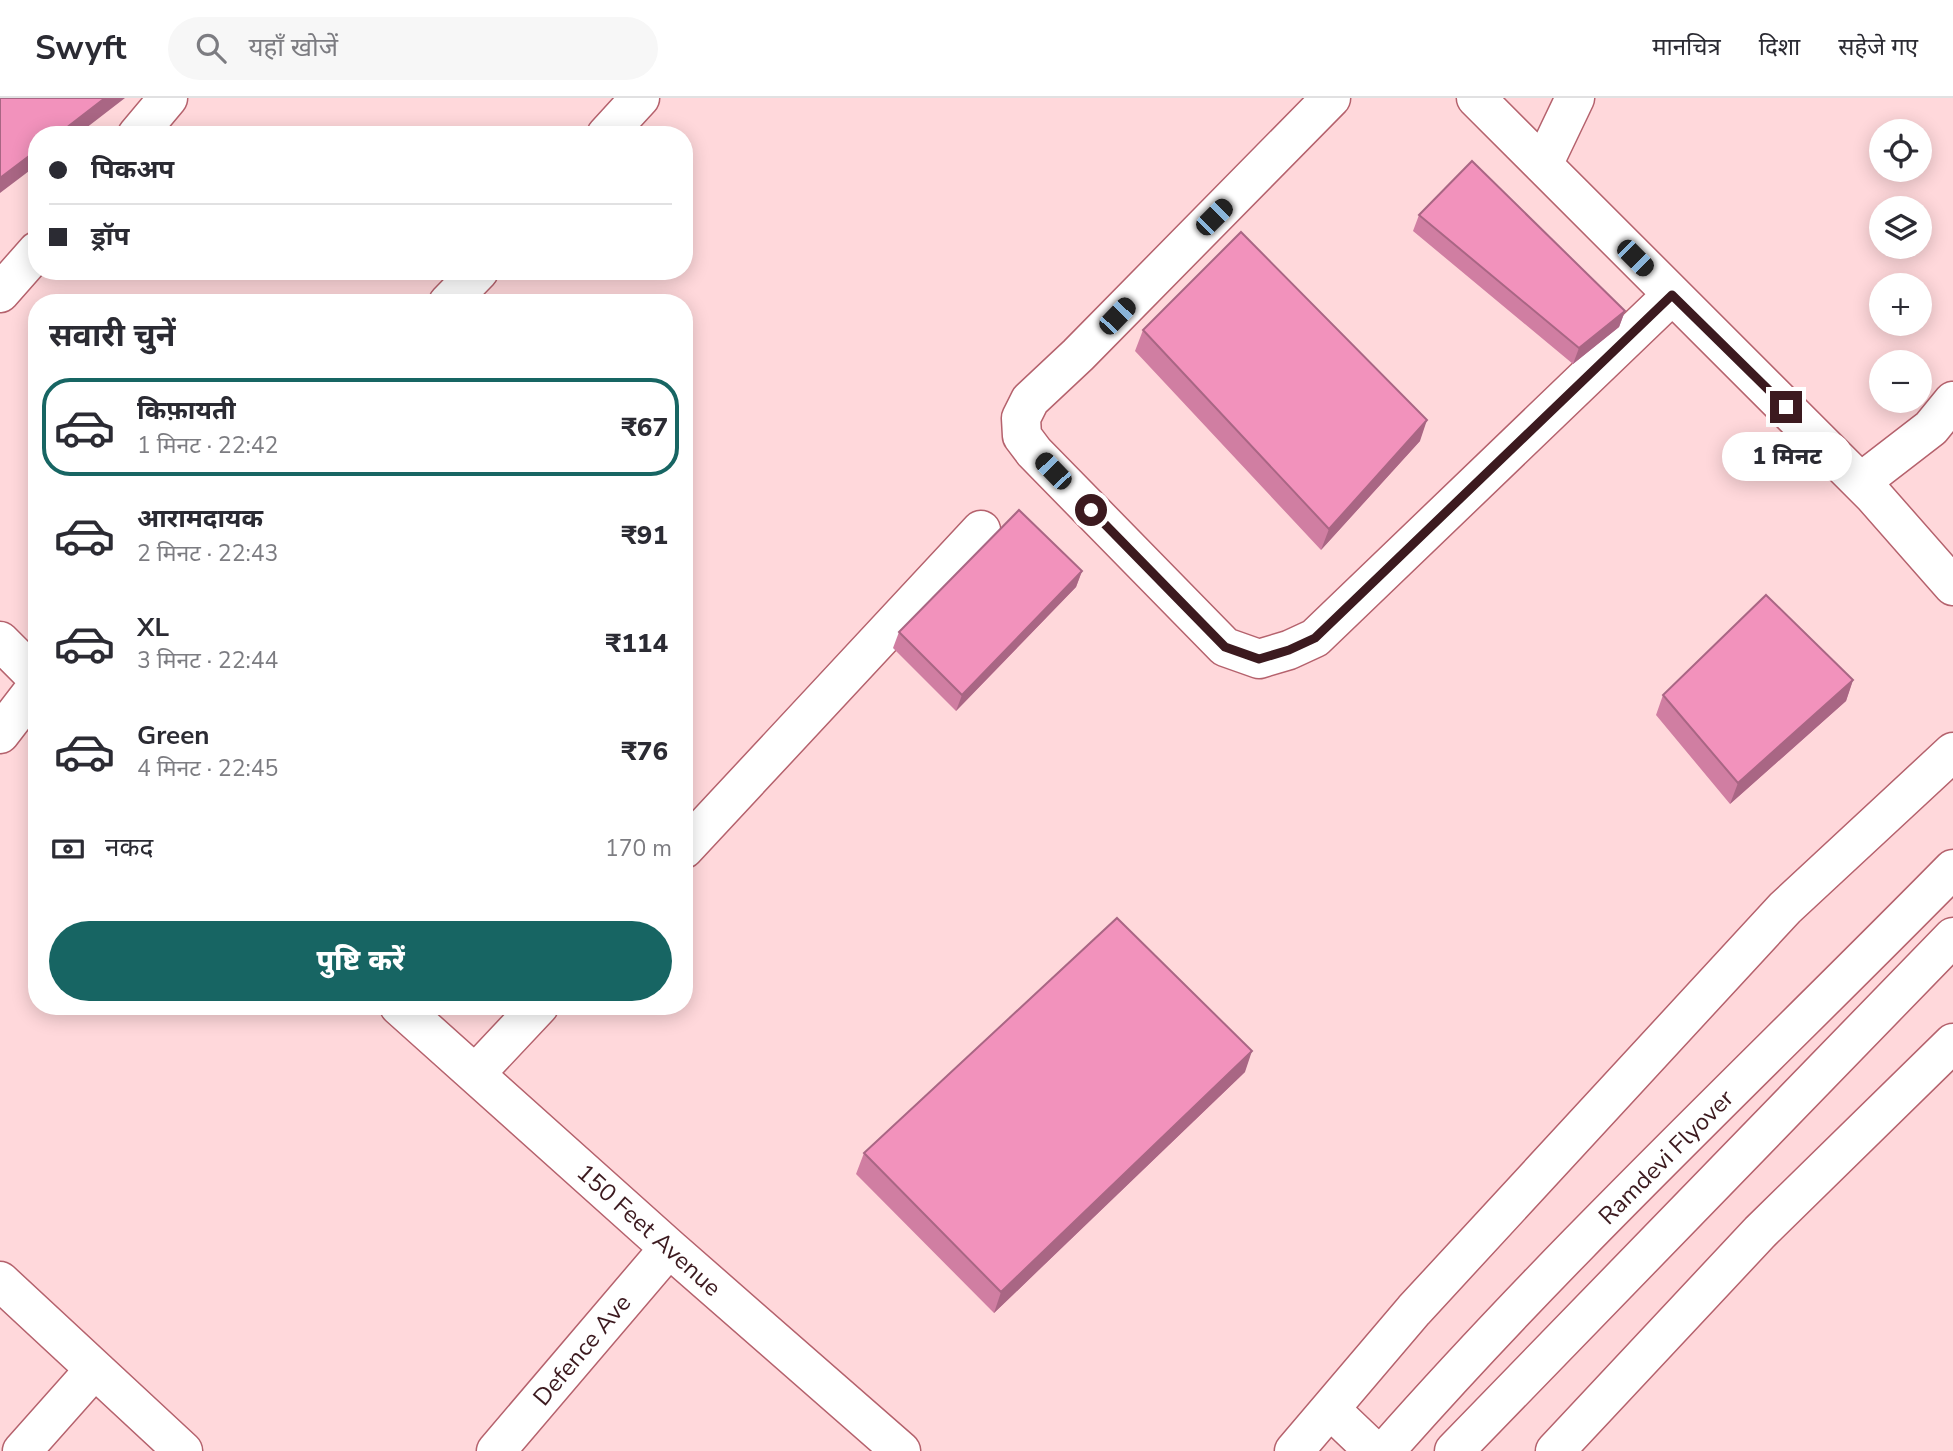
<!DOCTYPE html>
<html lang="hi">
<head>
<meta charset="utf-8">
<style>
  body { margin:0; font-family:"Nunito Sans","Noto Sans Devanagari",sans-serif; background:#f7f7f7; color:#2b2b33; height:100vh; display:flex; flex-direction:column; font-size:26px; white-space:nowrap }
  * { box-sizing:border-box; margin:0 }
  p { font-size:23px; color:#7c7c81 }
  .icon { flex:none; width:38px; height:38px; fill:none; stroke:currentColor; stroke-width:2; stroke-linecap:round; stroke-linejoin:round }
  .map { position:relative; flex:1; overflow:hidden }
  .panel { position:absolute; left:28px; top:196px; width:665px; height:721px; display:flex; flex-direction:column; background:#fff; border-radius:28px; box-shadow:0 4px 18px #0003 }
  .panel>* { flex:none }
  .banner { position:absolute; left:28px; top:28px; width:665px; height:154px; border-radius:28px; box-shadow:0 4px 18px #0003; display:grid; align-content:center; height:154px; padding:0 21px; background:#fff }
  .buttons { position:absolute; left:1869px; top:21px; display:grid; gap:14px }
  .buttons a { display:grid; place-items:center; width:63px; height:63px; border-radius:50%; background:#fff; box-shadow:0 4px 18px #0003; font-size:35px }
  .end { position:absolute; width:32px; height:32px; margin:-16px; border:9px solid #3c1a1f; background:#fff; box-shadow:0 0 0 4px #fff }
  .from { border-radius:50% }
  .bubble { position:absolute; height:49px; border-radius:24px; background:#fff; box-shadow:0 4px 18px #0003; font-size:23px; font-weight:800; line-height:49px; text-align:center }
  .car { position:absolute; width:21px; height:42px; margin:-21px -10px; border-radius:9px; box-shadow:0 0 5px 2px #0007; background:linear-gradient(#222 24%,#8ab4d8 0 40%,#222 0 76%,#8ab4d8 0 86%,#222 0) }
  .banner b { display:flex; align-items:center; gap:24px; height:66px; font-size:26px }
  .banner b+b { border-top:2px solid #e1e1e2 }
  .banner i { width:18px; height:18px; background:#2b2b33 }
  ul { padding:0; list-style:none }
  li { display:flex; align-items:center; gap:21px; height:98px; margin:0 14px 10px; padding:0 7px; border:4px solid transparent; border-radius:28px }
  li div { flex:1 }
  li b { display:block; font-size:26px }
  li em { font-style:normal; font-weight:800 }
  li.active { border-color:#176563 }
  li>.icon { width:63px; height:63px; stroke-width:1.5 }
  h2 { padding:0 21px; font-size:32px; line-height:84px }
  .pay { display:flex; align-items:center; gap:18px; height:77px; padding:0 21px; font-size:26px }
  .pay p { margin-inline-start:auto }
  .action { display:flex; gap:14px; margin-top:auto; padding:14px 21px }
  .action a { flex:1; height:80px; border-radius:42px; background:#176563; color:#fff; font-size:28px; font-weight:800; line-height:80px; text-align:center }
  header { display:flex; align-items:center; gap:42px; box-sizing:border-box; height:98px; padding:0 35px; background:#fff; border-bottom:2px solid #e1e1e2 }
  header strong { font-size:33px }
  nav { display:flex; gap:38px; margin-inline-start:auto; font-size:24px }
  .search { width:490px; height:63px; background:#f7f7f7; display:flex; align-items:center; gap:18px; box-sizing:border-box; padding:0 24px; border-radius:38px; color:#7c7c81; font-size:26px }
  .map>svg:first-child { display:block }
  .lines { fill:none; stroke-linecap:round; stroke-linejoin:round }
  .minor-casing { stroke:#b5626d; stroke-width:41 }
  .major-casing { stroke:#b5626d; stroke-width:41 }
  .highway-casing { stroke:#b5626d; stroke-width:41 }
  .minor { stroke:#fff; stroke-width:38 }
  .major { stroke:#fff; stroke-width:38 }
  .highway { stroke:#fff; stroke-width:38 }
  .wall { fill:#d07ea2 }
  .shaded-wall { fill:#a96684 }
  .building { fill:#f292bc; stroke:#a96684; stroke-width:2 }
  .route { stroke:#3c1a1f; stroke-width:9 }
  .labels { text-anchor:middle; stroke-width:6; stroke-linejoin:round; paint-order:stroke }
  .street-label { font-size:24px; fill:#3c1a1f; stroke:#fff }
</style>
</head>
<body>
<header>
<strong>Swyft</strong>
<div class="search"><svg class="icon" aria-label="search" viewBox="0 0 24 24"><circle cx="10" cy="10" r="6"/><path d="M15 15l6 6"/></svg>यहाँ खोजें</div>
<nav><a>मानचित्र</a><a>दिशा</a><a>सहेजे गए</a></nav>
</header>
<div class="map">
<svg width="1953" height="1353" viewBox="0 0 1953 1353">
  <rect width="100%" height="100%" fill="#ffd8db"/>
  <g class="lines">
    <defs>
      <path id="minor" d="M1331 0 1078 257 1030 302 1021 320 1022 338 1034 354 1225 549 1259 561 1289 552 1315 540 1672 197
        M1476 0 1873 397 1953 488
        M137 37 168 0
        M606 37 640 0
        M1543 67 1575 0
        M0 195 37 153
        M448 205 479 173
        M1861 384 1931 330 1953 303
        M0 543 37 580
        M0 636 37 588
        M684 751 981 432
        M399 908 669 1150 901 1353
        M475 976 539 908
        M0 1183 183 1353
        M22 1353 94 1272
        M496 1353 669 1150"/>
      <path id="major" d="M1330 1311 1374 1353
        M1294 1353 1414 1212 1785 810 1953 654
        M1555 1353 1760 1134 1953 945"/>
      <path id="highway" d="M1385 1353C1564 1150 1763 964 1953 771
        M1454 1353 1953 839"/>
    </defs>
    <use href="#minor" class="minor-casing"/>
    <use href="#major" class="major-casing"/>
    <use href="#highway" class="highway-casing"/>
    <use href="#minor" class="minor"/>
    <use href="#major" class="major"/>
    <use href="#highway" class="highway"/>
  </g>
  <path class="wall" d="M1419 117 1625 213 1619 229 1573 266 1413 133Z
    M1143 232 1420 343 1321 452 1135 253Z
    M1082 473 1076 489 956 613 893 550 899 534Z
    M1853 582 1846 603 1730 706 1656 617 1663 597Z
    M1245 974 994 1215 856 1076 864 1055Z"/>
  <path class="shaded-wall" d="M105 0H125L77 37H57Z
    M37 52V67L0 95V80Z
    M1625 213 1619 229 1573 266 1579 250Z
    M1427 322 1420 343 1321 452 1329 431Z
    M1082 473 1076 489 956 613 962 597Z
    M1853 582 1846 603 1730 706 1738 685Z
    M1252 953 1245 974 994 1215 1001 1194Z"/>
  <path class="building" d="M0 0H105L57 37H37V52L0 80Z
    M1472 63 1625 213 1579 250 1419 117Z
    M1241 134 1427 322 1329 431 1143 232Z
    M1019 412 1082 473 962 597 899 534Z
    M1766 497 1853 582 1738 685 1663 597Z
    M1117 820 1252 953 1001 1194 864 1055Z"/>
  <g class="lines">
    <path class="route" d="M1091 412 1225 549 1259 561 1289 552 1315 540 1672 197 1786 309"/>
  </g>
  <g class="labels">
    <g class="street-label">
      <text transform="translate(1666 1059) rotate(-45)" y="8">Ramdevi Flyover</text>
      <text transform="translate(649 1132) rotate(42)" y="8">150 Feet Avenue</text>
      <text transform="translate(582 1252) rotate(-50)" y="8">Defence Ave</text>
    </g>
  </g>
</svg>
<div class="buttons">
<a><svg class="icon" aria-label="locate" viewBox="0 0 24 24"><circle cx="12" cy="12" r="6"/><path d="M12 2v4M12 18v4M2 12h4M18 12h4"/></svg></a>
<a><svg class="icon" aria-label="layers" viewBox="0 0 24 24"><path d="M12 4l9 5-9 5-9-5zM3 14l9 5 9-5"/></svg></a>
<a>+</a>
<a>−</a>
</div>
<i class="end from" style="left:1091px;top:412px"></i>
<i class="end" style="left:1786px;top:309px"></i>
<div class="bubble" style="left:1722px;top:334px;width:130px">1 मिनट</div>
<i class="car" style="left:1214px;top:119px;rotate:45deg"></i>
<i class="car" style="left:1635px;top:160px;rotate:135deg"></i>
<i class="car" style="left:1117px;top:218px;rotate:44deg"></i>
<i class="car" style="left:1053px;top:373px;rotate:316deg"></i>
<div class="banner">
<b><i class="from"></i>पिकअप</b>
<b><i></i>ड्रॉप</b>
</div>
<section class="panel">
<h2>सवारी चुनें</h2>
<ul>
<li class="active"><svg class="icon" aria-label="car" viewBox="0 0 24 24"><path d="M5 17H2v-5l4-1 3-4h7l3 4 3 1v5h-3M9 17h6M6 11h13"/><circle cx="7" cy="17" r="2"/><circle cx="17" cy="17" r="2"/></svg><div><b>किफ़ायती</b><p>1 मिनट · 22:42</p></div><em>₹67</em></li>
<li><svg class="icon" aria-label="car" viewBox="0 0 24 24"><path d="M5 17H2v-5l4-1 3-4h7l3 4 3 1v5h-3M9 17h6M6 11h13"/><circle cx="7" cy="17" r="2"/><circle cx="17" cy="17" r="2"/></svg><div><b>आरामदायक</b><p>2 मिनट · 22:43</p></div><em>₹91</em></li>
<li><svg class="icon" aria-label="car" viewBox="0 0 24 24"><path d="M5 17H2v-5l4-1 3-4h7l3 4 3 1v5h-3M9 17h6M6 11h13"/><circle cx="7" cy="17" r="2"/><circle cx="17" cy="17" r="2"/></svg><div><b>XL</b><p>3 मिनट · 22:44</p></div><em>₹114</em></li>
<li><svg class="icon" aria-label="car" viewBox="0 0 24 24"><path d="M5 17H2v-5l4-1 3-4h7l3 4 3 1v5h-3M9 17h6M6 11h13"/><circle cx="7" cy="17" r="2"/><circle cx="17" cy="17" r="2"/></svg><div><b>Green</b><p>4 मिनट · 22:45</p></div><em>₹76</em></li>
</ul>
<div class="pay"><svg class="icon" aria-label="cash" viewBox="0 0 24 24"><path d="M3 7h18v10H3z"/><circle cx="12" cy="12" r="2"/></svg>नकद<p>170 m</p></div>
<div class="action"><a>पुष्टि करें</a></div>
</section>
</div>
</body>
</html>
